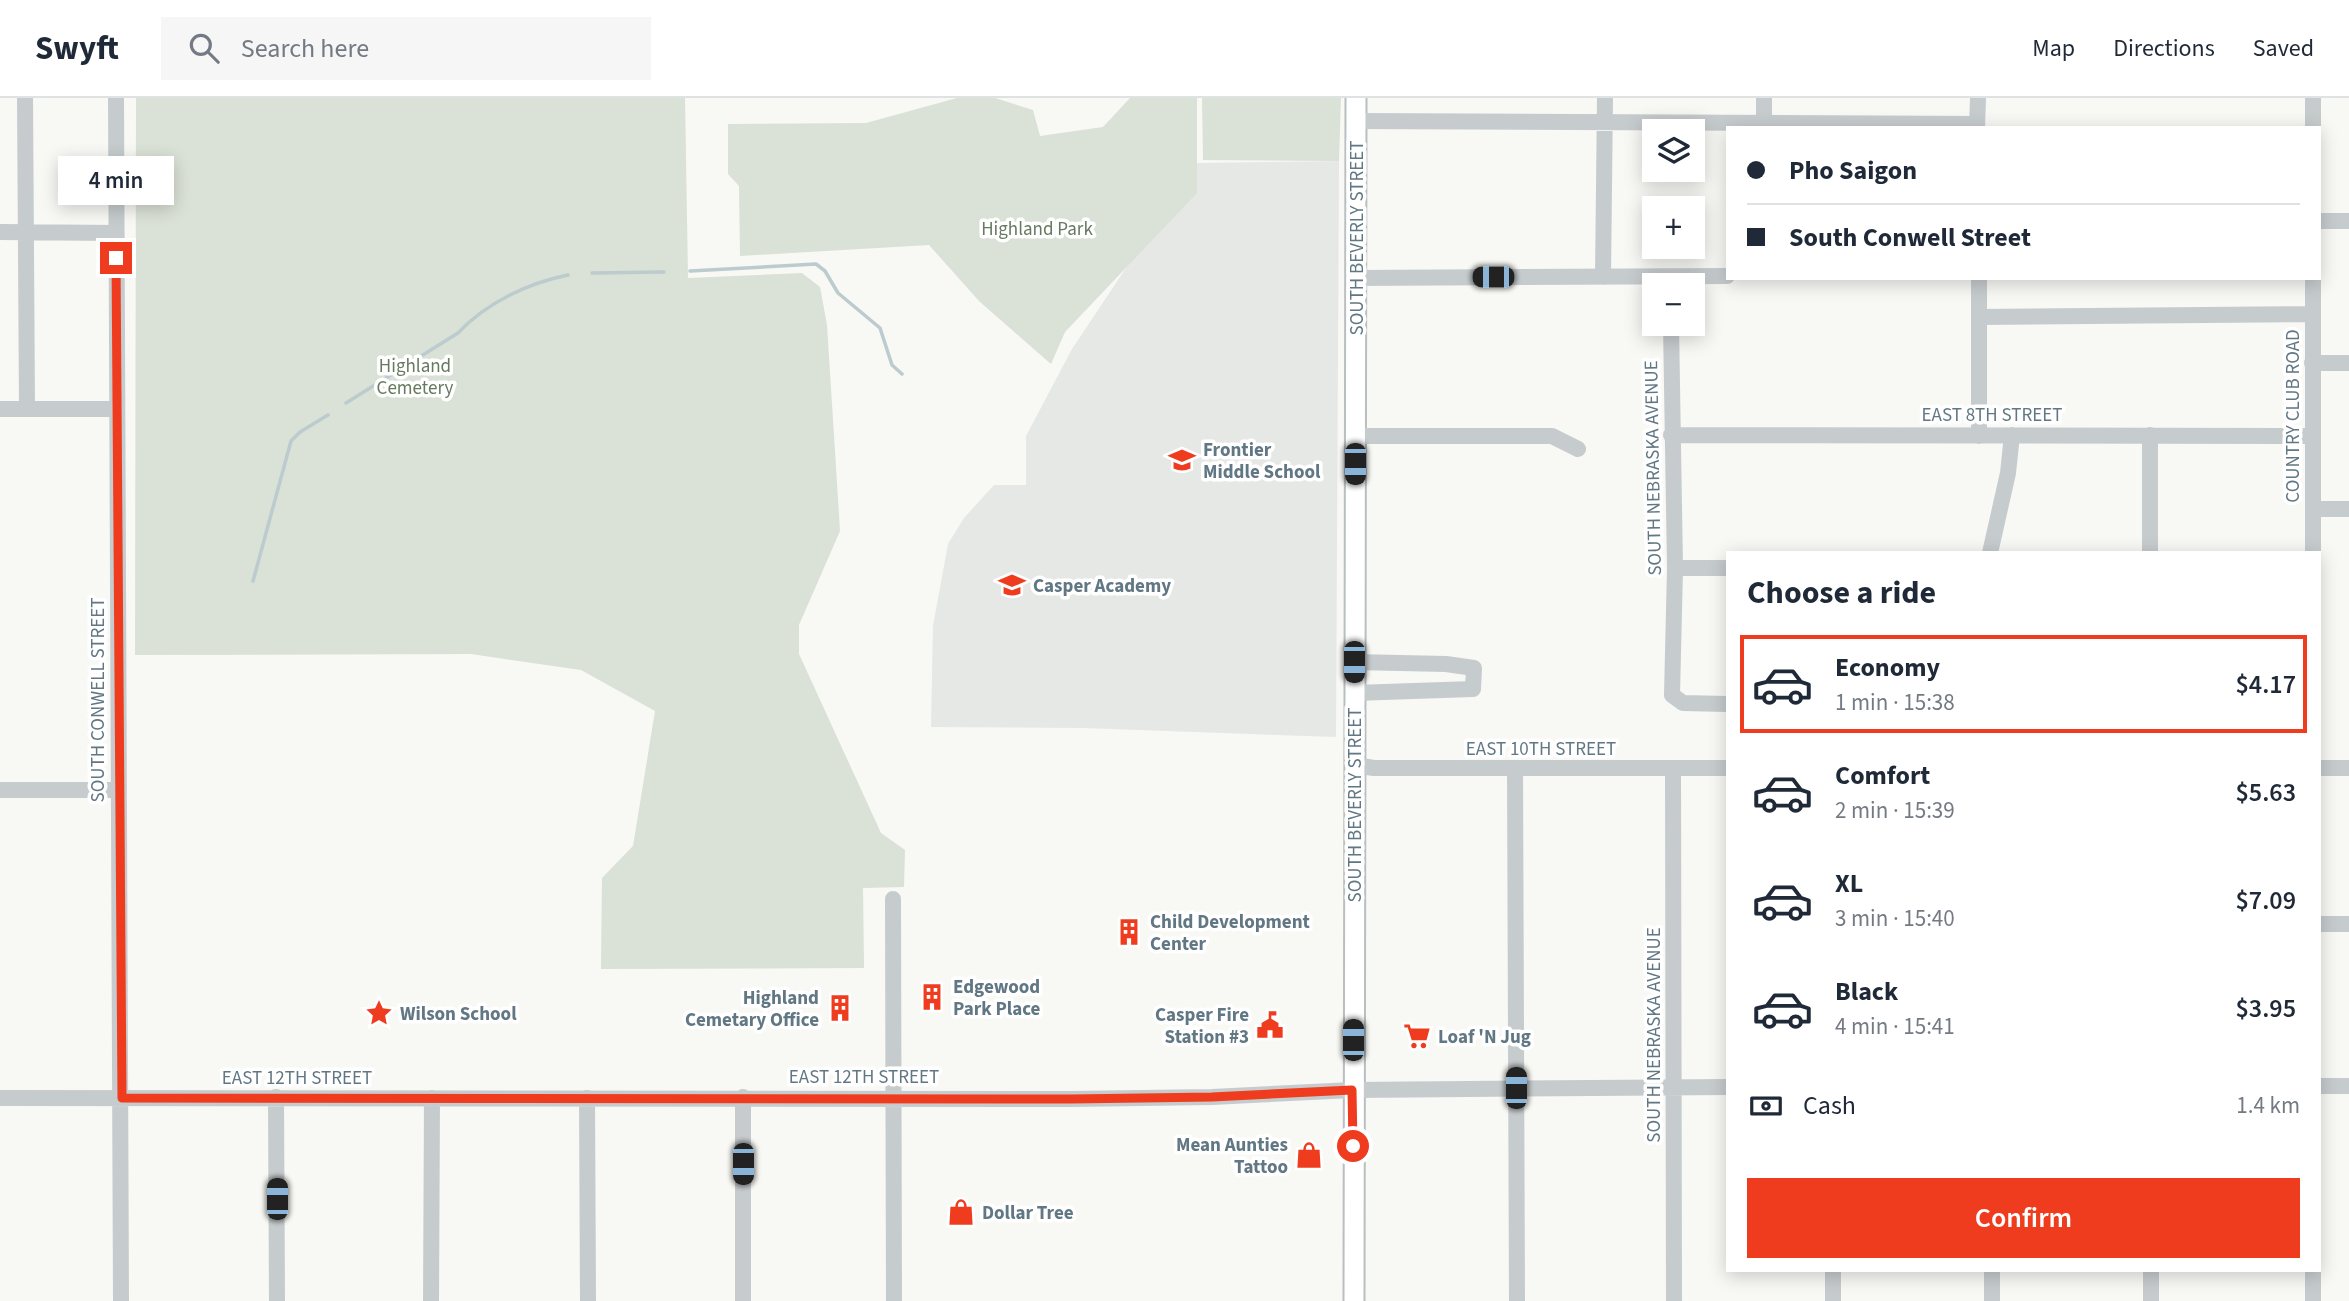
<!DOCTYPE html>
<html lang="en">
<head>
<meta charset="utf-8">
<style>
  body { margin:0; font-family:"Source Sans 3",sans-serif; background:#f6f6f7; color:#1f2937; height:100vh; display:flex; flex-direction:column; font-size:26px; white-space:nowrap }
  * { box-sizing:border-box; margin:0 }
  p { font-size:23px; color:#747a83 }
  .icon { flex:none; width:38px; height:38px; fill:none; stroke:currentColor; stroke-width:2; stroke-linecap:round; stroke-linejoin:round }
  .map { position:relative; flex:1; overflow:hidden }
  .panel { position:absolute; left:1726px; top:453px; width:595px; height:721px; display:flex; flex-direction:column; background:#fff; border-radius:0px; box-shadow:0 4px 18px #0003 }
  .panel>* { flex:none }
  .banner { position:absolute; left:1726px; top:28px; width:595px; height:154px; border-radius:0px; box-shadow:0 4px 18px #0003; display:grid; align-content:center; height:154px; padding:0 21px; background:#fff }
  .controls { position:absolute; left:1642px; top:21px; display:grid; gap:14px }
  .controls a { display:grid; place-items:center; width:63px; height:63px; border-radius:0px; background:#fff; box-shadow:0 4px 18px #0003; font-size:35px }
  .end { position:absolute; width:32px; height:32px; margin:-16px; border:9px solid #ef3c1e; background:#fff; box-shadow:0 0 0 4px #fff }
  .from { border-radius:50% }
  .bubble { position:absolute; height:49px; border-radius:0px; background:#fff; box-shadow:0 4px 18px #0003; font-size:23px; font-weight:600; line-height:49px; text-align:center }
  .car { position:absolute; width:21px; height:42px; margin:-21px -10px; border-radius:9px; box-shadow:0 0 5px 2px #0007; background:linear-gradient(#222 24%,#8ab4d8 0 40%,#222 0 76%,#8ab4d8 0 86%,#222 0) }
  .banner b { display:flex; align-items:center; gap:24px; height:66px; font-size:26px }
  .banner b+b { border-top:2px solid #e0e1e3 }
  .banner i { width:18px; height:18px; background:#1f2937 }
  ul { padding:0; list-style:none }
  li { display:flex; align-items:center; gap:21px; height:98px; margin:0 14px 10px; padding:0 7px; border:4px solid transparent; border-radius:0px }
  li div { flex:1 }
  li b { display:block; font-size:26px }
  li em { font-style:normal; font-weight:600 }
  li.active { border-color:#ef3c1e }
  li>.icon { width:63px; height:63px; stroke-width:1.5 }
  h2 { padding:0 21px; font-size:32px; line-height:84px }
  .pay { display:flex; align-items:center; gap:18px; height:77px; padding:0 21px; font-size:26px }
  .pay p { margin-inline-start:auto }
  .primary-button { display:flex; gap:14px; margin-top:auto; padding:14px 21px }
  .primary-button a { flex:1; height:80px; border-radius:0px; background:#ef3c1e; color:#fff; font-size:28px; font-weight:600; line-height:80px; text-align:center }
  header { display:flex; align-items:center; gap:42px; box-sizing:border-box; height:98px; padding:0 35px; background:#fff; border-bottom:2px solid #e0e1e3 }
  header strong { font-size:33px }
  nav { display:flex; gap:38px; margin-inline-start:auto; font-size:24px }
  .search { width:490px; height:63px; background:#f6f6f7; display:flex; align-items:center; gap:18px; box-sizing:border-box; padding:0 24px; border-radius:0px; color:#747a83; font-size:26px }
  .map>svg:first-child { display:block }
  .built { fill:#e6e8e6 }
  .green { fill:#dae1d6 }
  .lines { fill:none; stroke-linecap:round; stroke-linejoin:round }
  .stream { stroke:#bccbce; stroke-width:3.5 }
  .major-casing { stroke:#b9bec1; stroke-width:23 }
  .minor { stroke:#c6cbce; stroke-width:16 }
  .major { stroke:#fff; stroke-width:19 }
  .route { stroke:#ef3c1e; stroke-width:9 }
  .labels { text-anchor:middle; stroke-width:7; stroke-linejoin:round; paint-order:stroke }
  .park-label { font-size:19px; fill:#677a60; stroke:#fff }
  .street-label { font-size:19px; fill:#617783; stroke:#fff }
  .poi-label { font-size:19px; font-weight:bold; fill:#617783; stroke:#fff; text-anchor:start }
</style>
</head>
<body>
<header>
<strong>Swyft</strong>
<div class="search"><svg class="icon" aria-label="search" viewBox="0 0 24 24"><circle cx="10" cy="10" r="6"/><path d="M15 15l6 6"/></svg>Search here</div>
<nav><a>Map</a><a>Directions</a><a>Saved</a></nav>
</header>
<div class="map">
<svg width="2349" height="1203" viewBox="0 0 2349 1203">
  <rect width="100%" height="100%" fill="#f8f8f5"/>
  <path class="built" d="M1339 63 1336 639 1084 630 931 629 933 528 948 446 964 420 994 387H1026V338L1072 251 1196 65Z"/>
  <path class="green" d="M136 0H685L688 180 802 175 820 189 827 227 840 433 799 527V556L881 735 905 752 904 789 863 790 864 870 601 871 602 780 633 748 655 613 581 572 471 556 135 557Z
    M957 0H995L1033 12 1040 38 1103 29 1130 0H1197V95L1065 234 1051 266 979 203 929 147 740 158 739 88 728 76V26L866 25Z
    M1202 0H1341L1339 63 1203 62Z"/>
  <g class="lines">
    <path class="stream" d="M690 173 816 166 825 173 838 195 880 230 892 267 902 276
      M592 175 664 174
      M346 305 458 235C486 205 528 185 568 177
      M253 483 291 343 300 334 328 317"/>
    <defs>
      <path id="major" d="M1354 1203 1356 0"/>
    </defs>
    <use href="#major" class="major-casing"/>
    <path class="minor" d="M25 0 27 311
      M116 0 121 1203
      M1764 0V23
      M1356 23 1977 26
      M1977 30 1978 0
      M2313 30V0
      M2319 123H2349
      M0 134 116 135
      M1603 179 1605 0
      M1356 180 1727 178
      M1979 180V338
      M1979 219 2313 216
      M1671 226 1675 470 1672 597 1683 605 1727 606
      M2312 265H2349
      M0 311H117
      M1671 337 2312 338
      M1355 338H1552L1578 351
      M2313 411H2349
      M1990 455 2008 375 2012 337
      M2150 455V337
      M2313 455V180
      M1675 470H1727
      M1354 564 1446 566 1474 570 1473 591 1354 595
      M1355 667 1374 670H1727
      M1515 670 1517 1203
      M2319 670H2349
      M1673 671 1674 1203
      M0 692H118
      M893 801 894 1203
      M2319 826H2349
      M2319 988H2349
      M276 999 277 1203
      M0 1000 1071 1001 1212 999 1352 992 1727 989
      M587 1000 588 1203
      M1833 1172V1203
      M1992 1172V1203
      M2151 1172V1203
      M2313 1172V1203
      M431 1203 432 1000
      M743 1203V999"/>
    <use href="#major" class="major"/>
  </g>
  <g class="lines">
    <path class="route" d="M116 160 122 1000 1071 1001 1212 999 1352 992 1353 1048"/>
  </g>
  <defs>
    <symbol id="school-bare" viewBox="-9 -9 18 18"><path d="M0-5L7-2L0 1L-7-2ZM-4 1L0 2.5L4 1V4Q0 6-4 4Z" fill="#ef3c1e" stroke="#fff" stroke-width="2.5" paint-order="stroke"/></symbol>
    <symbol id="building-bare" viewBox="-9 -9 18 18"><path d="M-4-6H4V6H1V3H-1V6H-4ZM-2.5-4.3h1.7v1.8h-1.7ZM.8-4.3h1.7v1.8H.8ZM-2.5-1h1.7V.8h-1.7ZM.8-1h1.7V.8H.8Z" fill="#ef3c1e" stroke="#fff" stroke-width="2.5" paint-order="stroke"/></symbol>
    <symbol id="sight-bare" viewBox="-9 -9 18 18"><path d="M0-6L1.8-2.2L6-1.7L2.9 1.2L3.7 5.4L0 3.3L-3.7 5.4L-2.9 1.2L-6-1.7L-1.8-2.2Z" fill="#ef3c1e" stroke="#fff" stroke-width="2.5" paint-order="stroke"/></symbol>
    <symbol id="civic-bare" viewBox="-9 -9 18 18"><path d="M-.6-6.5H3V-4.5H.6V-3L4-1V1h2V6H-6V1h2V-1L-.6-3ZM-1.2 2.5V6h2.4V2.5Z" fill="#ef3c1e" stroke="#fff" stroke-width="2.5" paint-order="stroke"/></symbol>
    <symbol id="supermarket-bare" viewBox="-9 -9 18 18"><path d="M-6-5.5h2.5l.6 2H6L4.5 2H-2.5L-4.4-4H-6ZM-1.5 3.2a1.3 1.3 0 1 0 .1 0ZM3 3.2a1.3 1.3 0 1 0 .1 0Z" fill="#ef3c1e" stroke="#fff" stroke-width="2.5" paint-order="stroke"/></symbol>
    <symbol id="shop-bare" viewBox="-9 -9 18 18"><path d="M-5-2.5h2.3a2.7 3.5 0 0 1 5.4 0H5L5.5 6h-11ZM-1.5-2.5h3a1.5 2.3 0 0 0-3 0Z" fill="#ef3c1e" stroke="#fff" stroke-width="2.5" paint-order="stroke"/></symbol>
  </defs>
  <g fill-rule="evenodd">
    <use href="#school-bare" x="1163" y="343" width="38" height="38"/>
    <use href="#school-bare" x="993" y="468" width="38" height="38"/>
    <use href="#building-bare" x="1110" y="815" width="38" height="38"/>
    <use href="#building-bare" x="913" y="880" width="38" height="38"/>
    <use href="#building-bare" x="821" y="891" width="38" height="38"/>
    <use href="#sight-bare" x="360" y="896" width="38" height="38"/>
    <use href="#civic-bare" x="1251" y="908" width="38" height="38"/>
    <use href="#supermarket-bare" x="1398" y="919" width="38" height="38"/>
    <use href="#shop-bare" x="1290" y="1038" width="38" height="38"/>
    <use href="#shop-bare" x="942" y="1095" width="38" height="38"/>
  </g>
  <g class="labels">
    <g class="park-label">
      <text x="1037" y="137">Highland Park</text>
      <text x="415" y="274">Highland<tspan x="415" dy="22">Cemetery</tspan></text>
    </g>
    <g class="street-label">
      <text transform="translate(1356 140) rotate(-90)" y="7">SOUTH BEVERLY STREET</text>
      <text x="1992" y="323">EAST 8TH STREET</text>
      <text transform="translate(2292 318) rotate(-90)" y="7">COUNTRY CLUB ROAD</text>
      <text transform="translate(1652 370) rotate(-91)" y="7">SOUTH NEBRASKA AVENUE</text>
      <text transform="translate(97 602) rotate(-90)" y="7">SOUTH CONWELL STREET</text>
      <text x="1541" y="657">EAST 10TH STREET</text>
      <text transform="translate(1354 707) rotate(-90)" y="7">SOUTH BEVERLY STREET</text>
      <text transform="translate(1653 937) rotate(-90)" y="7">SOUTH NEBRASKA AVENUE</text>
      <text x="864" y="985">EAST 12TH STREET</text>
      <text x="297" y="986">EAST 12TH STREET</text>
    </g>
    <g class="poi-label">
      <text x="1203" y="358">Frontier<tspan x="1203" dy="22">Middle School</tspan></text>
      <text x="1033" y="494">Casper Academy</text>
      <text x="1150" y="830">Child Development<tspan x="1150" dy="22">Center</tspan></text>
      <text x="953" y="895">Edgewood<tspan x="953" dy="22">Park Place</tspan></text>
      <text x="819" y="906" text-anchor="end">Highland<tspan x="819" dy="22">Cemetary Office</tspan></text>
      <text x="400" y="922">Wilson School</text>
      <text x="1249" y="923" text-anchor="end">Casper Fire<tspan x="1249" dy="22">Station #3</tspan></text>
      <text x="1438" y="945">Loaf 'N Jug</text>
      <text x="1288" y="1053" text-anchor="end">Mean Aunties<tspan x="1288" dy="22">Tattoo</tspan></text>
      <text x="982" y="1121">Dollar Tree</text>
    </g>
  </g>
</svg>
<div class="controls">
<a><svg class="icon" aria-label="layers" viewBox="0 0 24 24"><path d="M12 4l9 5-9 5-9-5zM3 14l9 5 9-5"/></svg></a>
<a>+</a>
<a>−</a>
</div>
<i class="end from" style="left:1353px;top:1048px"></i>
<i class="end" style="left:116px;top:160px"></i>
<div class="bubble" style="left:58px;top:58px;width:116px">4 min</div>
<i class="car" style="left:1493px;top:179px;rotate:270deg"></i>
<i class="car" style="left:1355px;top:366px;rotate:180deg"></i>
<i class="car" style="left:1354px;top:564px;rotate:180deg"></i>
<i class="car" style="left:1353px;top:942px;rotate:0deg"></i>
<i class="car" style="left:1516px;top:990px;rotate:0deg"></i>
<i class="car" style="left:743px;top:1066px;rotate:180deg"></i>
<i class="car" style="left:277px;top:1101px;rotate:0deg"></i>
<div class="banner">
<b><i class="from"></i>Pho Saigon</b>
<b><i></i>South Conwell Street</b>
</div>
<section class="panel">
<h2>Choose a ride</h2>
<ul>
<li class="active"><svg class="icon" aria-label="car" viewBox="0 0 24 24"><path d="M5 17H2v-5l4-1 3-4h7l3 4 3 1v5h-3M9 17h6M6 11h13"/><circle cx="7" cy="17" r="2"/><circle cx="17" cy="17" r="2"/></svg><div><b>Economy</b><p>1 min · 15:38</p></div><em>$4.17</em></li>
<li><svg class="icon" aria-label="car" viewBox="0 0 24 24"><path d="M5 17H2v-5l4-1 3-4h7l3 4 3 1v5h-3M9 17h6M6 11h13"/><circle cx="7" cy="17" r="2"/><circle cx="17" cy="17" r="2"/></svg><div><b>Comfort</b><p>2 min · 15:39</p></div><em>$5.63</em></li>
<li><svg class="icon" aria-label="car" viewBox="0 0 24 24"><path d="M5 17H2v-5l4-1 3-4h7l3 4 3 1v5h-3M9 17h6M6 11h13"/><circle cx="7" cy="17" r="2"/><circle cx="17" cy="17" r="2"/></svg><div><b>XL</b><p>3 min · 15:40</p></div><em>$7.09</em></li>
<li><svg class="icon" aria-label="car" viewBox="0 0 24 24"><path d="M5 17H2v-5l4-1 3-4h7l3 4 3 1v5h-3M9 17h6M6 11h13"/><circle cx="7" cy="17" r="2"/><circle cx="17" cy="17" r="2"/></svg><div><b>Black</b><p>4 min · 15:41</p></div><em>$3.95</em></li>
</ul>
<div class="pay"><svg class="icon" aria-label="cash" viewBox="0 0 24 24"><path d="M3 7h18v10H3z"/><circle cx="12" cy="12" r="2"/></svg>Cash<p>1.4 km</p></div>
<div class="primary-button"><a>Confirm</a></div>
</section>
</div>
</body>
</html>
